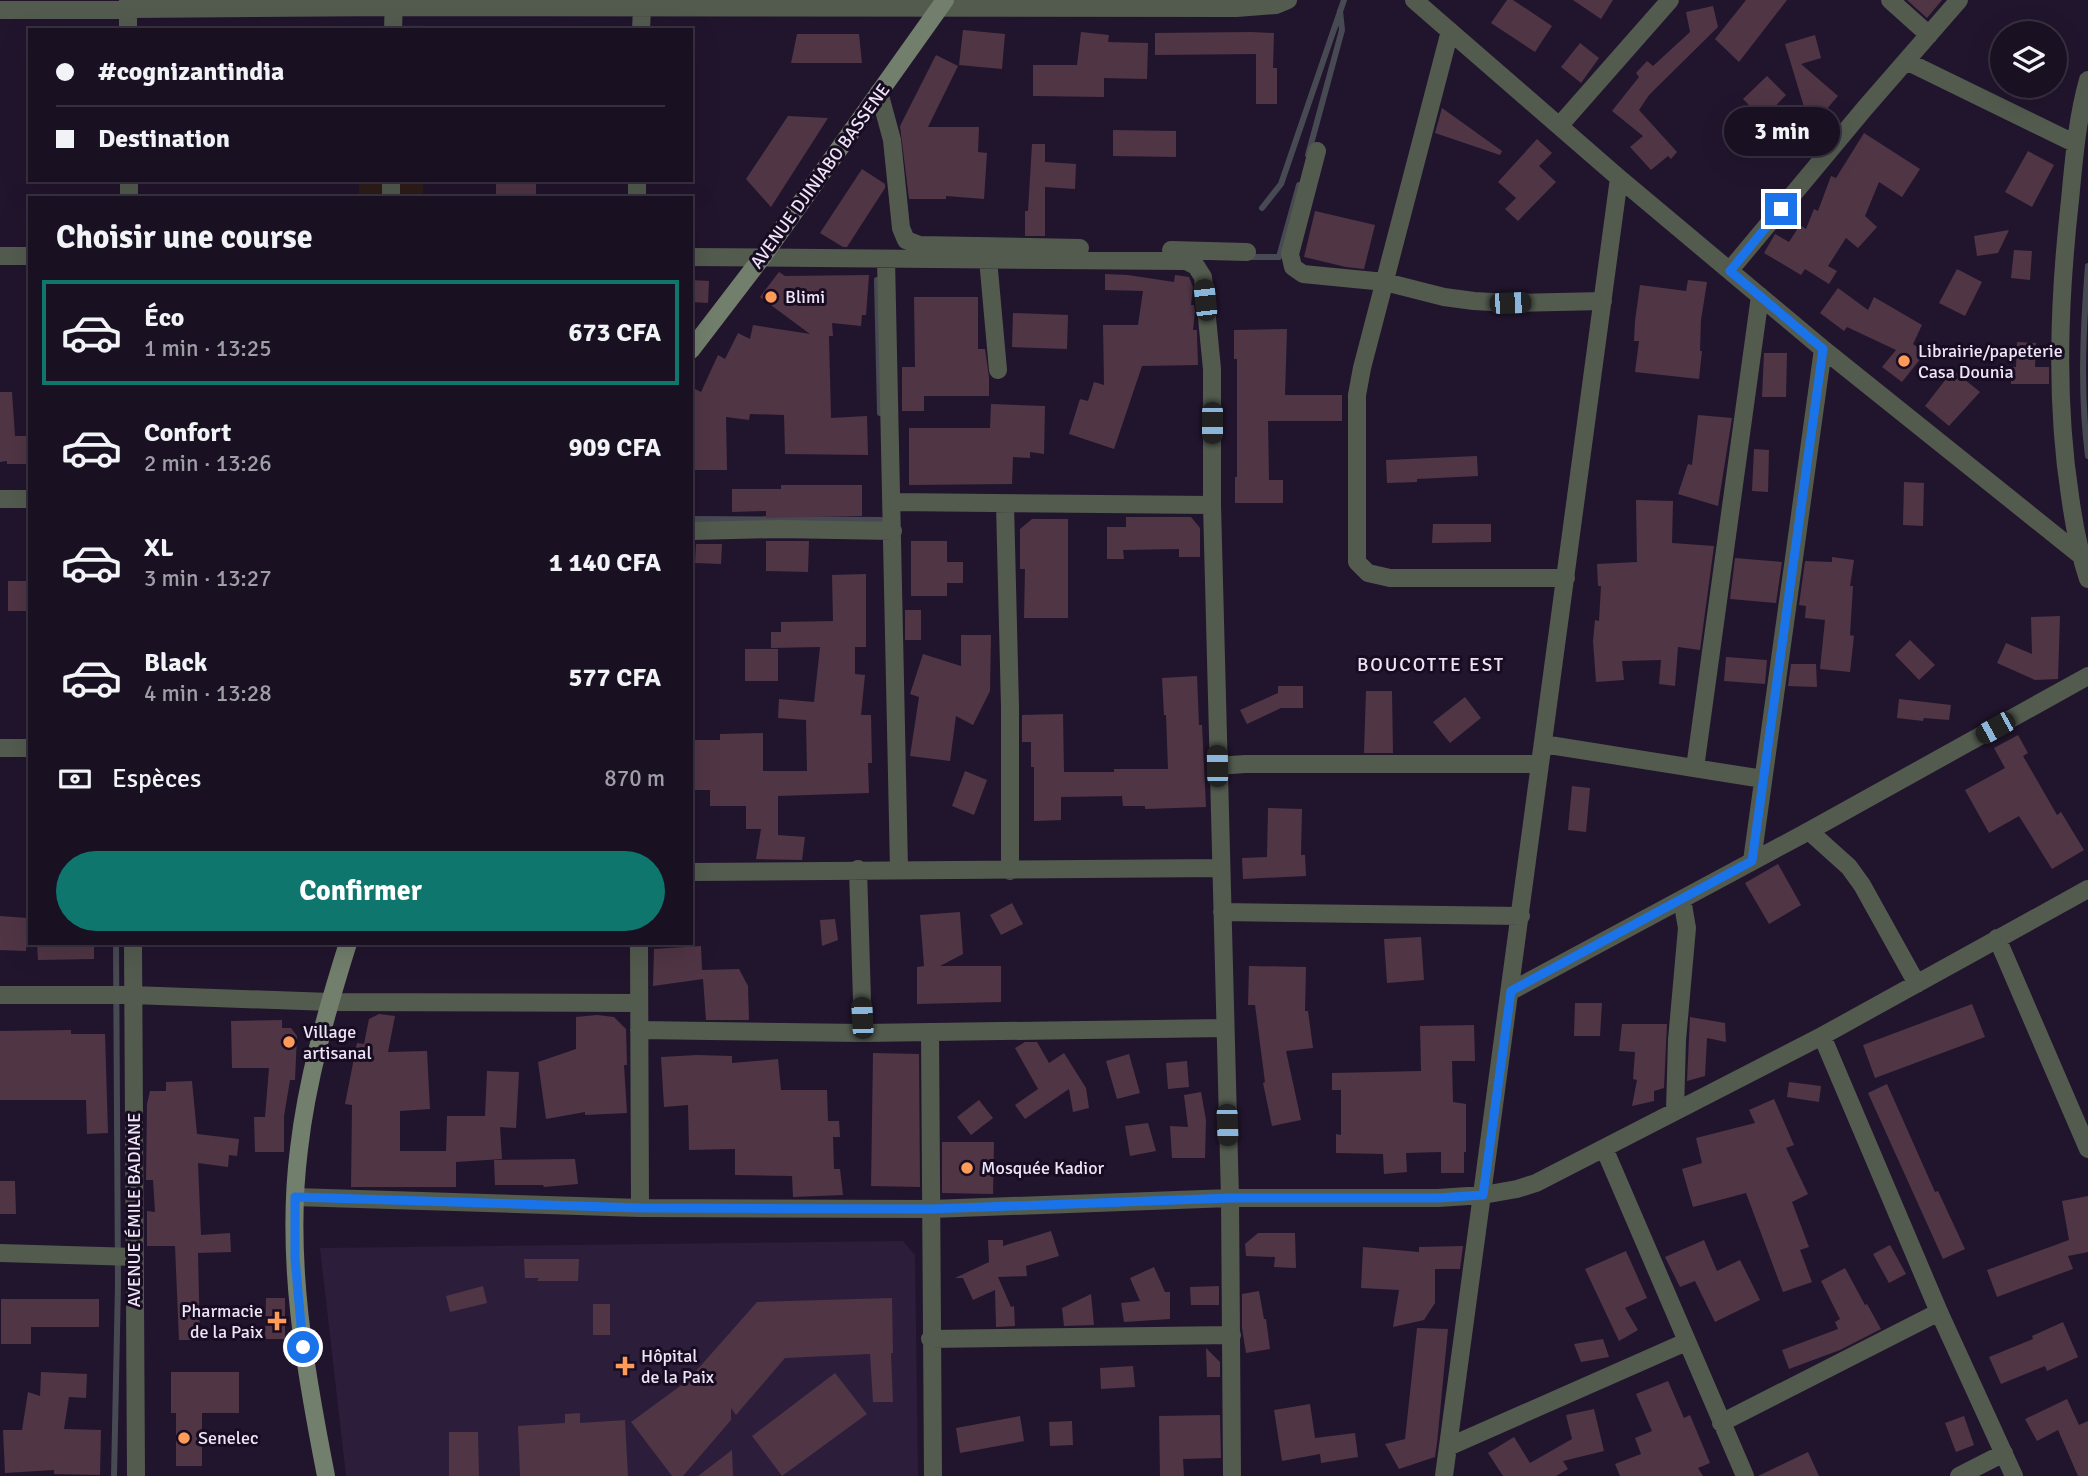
<!DOCTYPE html>
<html lang="fr">
<head>
<meta charset="utf-8">
<style>
  body { margin:0; font-family:Signika,sans-serif; background:#261e2f; color:#f1f3f6; height:100vh; display:flex; flex-direction:column; font-size:26px; white-space:nowrap }
  * { box-sizing:border-box; margin:0 }
  p { font-size:23px; color:#9f9da5 }
  .icon { flex:none; width:38px; height:38px; fill:none; stroke:currentColor; stroke-width:2; stroke-linecap:round; stroke-linejoin:round }
  .map { position:relative; flex:1; overflow:hidden }
  .details { position:absolute; left:28px; top:196px; width:665px; height:749px; display:flex; flex-direction:column; background:#191022; border-radius:0px; box-shadow:0 7px 28px #0002,0 0 0 2px #373040 }
  .details>* { flex:none }
  .guide { position:absolute; left:28px; top:28px; width:665px; height:154px; border-radius:0px; box-shadow:0 7px 28px #0002,0 0 0 2px #373040; display:grid; align-content:center; height:154px; padding:0 28px; background:#191022 }
  .buttons { position:absolute; left:1990px; top:21px; display:grid; gap:14px }
  .buttons a { display:grid; place-items:center; width:77px; height:77px; border-radius:50%; background:#191022; box-shadow:0 7px 28px #0002,0 0 0 2px #373040; font-size:35px }
  .end { position:absolute; width:32px; height:32px; margin:-16px; border:9px solid #1a73e8; background:#fff; box-shadow:0 0 0 4px #fff }
  .from { border-radius:50% }
  .bubble { position:absolute; height:49px; border-radius:24px; background:#191022; box-shadow:0 7px 28px #0002,0 0 0 2px #373040; font-size:23px; font-weight:800; line-height:49px; text-align:center }
  .car { position:absolute; width:21px; height:42px; margin:-21px -10px; border-radius:9px; box-shadow:0 0 5px 2px #0007; background:linear-gradient(#222 24%,#8ab4d8 0 40%,#222 0 76%,#8ab4d8 0 86%,#222 0) }
  .guide b { display:flex; align-items:center; gap:24px; height:66px; font-size:26px }
  .guide b+b { border-top:2px solid #373040 }
  .guide i { width:18px; height:18px; background:#f1f3f6 }
  ul { padding:0; list-style:none }
  li { display:flex; align-items:center; gap:21px; height:105px; margin:0 14px 10px; padding:0 14px; border:4px solid transparent; border-radius:0px }
  li div { flex:1 }
  li b { display:block; font-size:26px }
  li em { font-style:normal; font-weight:800 }
  li.on { border-color:#0f766e }
  li>.icon { width:63px; height:63px; stroke-width:1.5 }
  h2 { padding:0 28px; font-size:32px; line-height:84px }
  .pay { display:flex; align-items:center; gap:18px; height:77px; padding:0 28px; font-size:26px }
  .pay p { margin-inline-start:auto }
  .cta { display:flex; gap:14px; margin-top:auto; padding:14px 28px }
  .cta a { flex:1; height:80px; border-radius:42px; background:#0f766e; color:#fff; font-size:28px; font-weight:800; line-height:80px; text-align:center }
  .map>svg:first-child { display:block }
  .commercial { fill:#2f1d19 }
  .built { fill:#2c1d3b }
  .lines { fill:none; stroke-linecap:round; stroke-linejoin:round }
  .stream { stroke:#474a53; stroke-width:6 }
  .building { fill:#503545 }
  .minor { stroke:#535b4f; stroke-width:18 }
  .secondary { stroke:#727f6c; stroke-width:18 }
  .route { stroke:#1a73e8; stroke-width:9 }
  .poi-dot { fill:#fe9b59; stroke:#180c23; stroke-width:2.5 }
  .labels { text-anchor:middle; stroke-width:6; stroke-linejoin:round; paint-order:stroke }
  .street-label { font-size:18px; fill:#ede5f6; stroke:#180c23 }
  .poi-label { font-size:18px; fill:#ede5f6; stroke:#180c23; text-anchor:start }
  .neighbourhood-label { font-size:19px; letter-spacing:2px; fill:#ede5f6; stroke:#180c23 }
</style>
</head>
<body>
<div class="map">
<svg width="2088" height="1476" viewBox="0 0 2088 1476">
  <rect width="100%" height="100%" fill="#21152d"/>
  <path class="commercial" d="M422 25V30H358V26Z
    M359 180H423V198H359Z"/>
  <path class="built" d="M903 1241 915 1255 918 1476H346L320 1248Z"/>
  <g class="lines">
    <path class="stream" d="M1308 155 1342 30 1340 11
      M1262 208 1281 184 1344 0
      M1246 257H1279L1299 185
      M2088 266C2083 330 2080 393 2088 456
      M877 280 880 413
      M691 519 881 520
      M114 1476 118 1284 116 943"/>
  </g>
  <path class="building" d="M1507 0H1513L1552 26 1535 52 1491 23Z
    M1573 0H1613L1601 19Z
    M1746 0H1787L1739 62 1715 39Z
    M1907 0H1942L1927 18Z
    M1713 6 1718 27 1649 95 1639 110 1677 152 1671 159 1668 156 1651 170 1630 147 1643 136 1612 111 1639 77 1636 73 1647 61 1653 66 1690 32 1686 12Z
    M963 30 1005 34 1002 69 959 65Z
    M1081 32 1109 35 1108 42 1148 43 1147 79 1104 78V97L1033 96V65H1077Z
    M1251 32 1274 33 1273 68H1277V104H1256V54L1155 55V33Z
    M797 34H859L862 63H791Z
    M1815 35 1821 58 1801 64 1838 96 1818 119 1804 107 1785 44Z
    M1580 43 1599 58 1581 83 1561 67Z
    M936 55 958 66 928 127H979L978 152 987 153 984 199 946 196V199H909L900 126Z
    M1767 76 1786 95 1763 119 1743 99Z
    M1442 108 1502 151 1500 155 1435 133Z
    M788 116 828 118 771 207 746 179Z
    M1113 130 1176 131V157L1113 156Z
    M1864 133 1920 169 1902 197 1879 182 1865 216 1877 227 1858 248 1846 238 1828 266 1837 271 1829 284 1805 269 1801 275 1764 253 1775 234 1789 242 1800 225 1806 229 1814 209 1818 211 1831 176 1836 178Z
    M1537 139 1552 153 1539 166 1556 182 1518 221 1505 209 1516 198 1498 182Z
    M1032 144H1045V162L1076 164 1075 189 1045 187V236H1025V211H1028Z
    M2028 151 2054 165 2032 207 2005 192Z
    M862 169 885 184V188L847 247H843L820 233Z
    M496 180H536V198H496Z
    M1315 211 1375 225 1364 269 1346 267 1304 257Z
    M2009 230 1998 253 1977 256 1974 236Z
    M2014 250 2032 251 2030 280 2011 278Z
    M1957 269 1982 282 1965 316 1939 303Z
    M779 272 785 276 869 275 866 315H862L861 326 832 323 833 336H829L831 418 867 416 868 455 785 454 784 415 750 414 749 420 726 417 727 470H691V387L701 392 718 355 725 359 738 333 750 339 753 325 810 334 760 297Z
    M1105 274 1128 275 1174 282 1175 275 1189 277 1193 287 1191 305H1194L1195 311 1193 330H1197V335L1198 365 1142 366 1114 449 1069 434 1080 399 1088 401 1094 382 1104 385 1103 325H1138L1143 291 1105 290Z
    M691 280 709 281 708 303 691 302Z
    M1688 280 1707 282 1701 320 1700 351H1702L1699 379 1635 372 1639 341H1634L1635 321 1640 285 1686 291Z
    M1838 288 1868 310 1874 297 1922 325 1913 344 1925 353 1902 382 1882 367 1896 350 1847 327 1844 331 1820 313Z
    M914 297H978V349H985L989 377V396H924V411H902V367H915Z
    M1013 313 1068 315 1067 349 1012 347Z
    M1287 329 1285 395H1342V421H1268L1269 480H1283V503H1235V477H1237V359H1234V330Z
    M2017 342 2036 343 2035 367H2049V384H2011V367H2016Z
    M1764 353H1787L1786 397H1762Z
    M1953 370 1980 392 1949 426 1925 406Z
    M0 392H12L15 436H30V464H7V461L0 462Z
    M991 404 1045 406 1044 454 1030 452V458L1013 457 1012 484 909 485V428H990Z
    M1698 415 1732 418 1718 506 1678 494 1688 464 1692 465Z
    M1754 449 1769 450 1768 492 1752 491Z
    M1477 456 1478 476 1417 479V482L1387 483 1386 460Z
    M1904 482 1924 483 1923 526 1903 525Z
    M781 485H862V516L766 518V511L732 512V489H781Z
    M1636 500 1673 501 1672 543 1714 546 1700 650 1678 647 1675 686 1659 684 1661 660 1622 661 1624 680 1596 682 1593 641 1595 620 1599 621 1601 586H1598L1597 564 1637 562Z
    M1126 517H1191L1200 528V557H1179V549L1123 550 1124 559H1107V527H1126Z
    M1032 519H1068V618H1024L1025 569H1020V529Z
    M1433 524H1491V542L1432 543Z
    M766 541H809L808 572 766 571Z
    M911 541H947V562H963V583H947V596H911Z
    M696 544H722L721 564 695 563Z
    M1832 557 1854 560 1850 586H1853L1850 635 1854 636 1850 672 1820 669 1825 620 1805 618 1806 606 1799 605 1805 561 1832 562Z
    M1735 558 1782 562 1776 603 1730 599Z
    M866 574V647H855V674L865 675 861 715H871L872 763H868L869 793 778 796V835L805 837 802 860 756 859 761 829H746V806H710V790H691V740H720V734L763 733V771H807L806 720 778 718 779 699 814 702 820 647 771 648V632H781V622L833 621 832 575Z
    M8 581H30V611H8Z
    M905 610H921V640H905Z
    M2060 616 2058 679 2035 680 1997 663 2006 643 2032 654 2031 617Z
    M961 635H991L990 691 973 725 956 716 950 761 910 756 919 697 910 694 923 654 961 666Z
    M1910 640 1935 665 1919 680 1895 655Z
    M745 649H778V681H745Z
    M1726 657 1767 660 1765 684 1724 681Z
    M1791 664H1816L1817 687 1788 686Z
    M1197 676 1199 725H1202L1206 807 1145 809V806H1123L1122 796 1061 797V820L1034 821V767H1031V742H1022V715L1063 714 1064 772H1114V769H1168L1166 715H1164L1162 678Z
    M1278 686H1303V708H1281L1247 724 1240 710 1278 693Z
    M1366 691H1392L1393 753H1364Z
    M1465 697 1481 718 1450 743 1433 722Z
    M1899 699 1951 705 1949 720 1924 718 1923 721 1897 718Z
    M2018 735 2028 753 2023 756 2057 815 2061 812 2084 850 2052 869 2019 816 1989 833 1965 790 2005 768 1994 748Z
    M965 771 987 780 974 815 952 806Z
    M1572 786 1590 788 1586 832 1568 830Z
    M1268 808 1302 809 1301 855H1305L1306 876 1243 879 1242 858 1267 857Z
    M1778 864 1801 905 1769 924 1745 883Z
    M1012 903 1023 924 1001 935 990 915Z
    M960 912 963 954 940 966H1001V1002L917 1004V967L924 966 920 915Z
    M0 916 28 918 26 951 0 950Z
    M835 919 838 940 822 946 820 920Z
    M1421 937 1424 980 1387 983 1384 939Z
    M37 943H94V959L38 960Z
    M701 946 702 970 739 969 748 986 749 1020H706L703 979 653 986 654 949Z
    M1249 966 1306 967 1305 1011H1308L1313 1048 1286 1051 1301 1120 1272 1126 1263 1083 1265 1082 1255 1005H1248Z
    M1575 1003H1602L1600 1036H1574Z
    M1972 1004 1985 1037 1875 1078 1863 1045Z
    M379 1014 395 1016 388 1052 427 1051 430 1109 400 1111V1151H446L447 1116H485L487 1071 519 1072 516 1128 500 1127 502 1159 456 1162V1187H351L352 1105 345 1104 357 1043 364 1044 369 1019Z
    M597 1015 614 1017 626 1029 627 1065H624L627 1113 585 1115V1112L546 1119 538 1062 576 1049V1017Z
    M1690 1017 1725 1023 1726 1042 1707 1038 1705 1076 1687 1081Z
    M282 1020V1028H291L297 1036 295 1080H290L284 1116V1152H255L254 1117H265L269 1068H232L231 1021Z
    M1622 1024H1667L1664 1088 1654 1091V1101L1632 1106 1637 1080 1633 1079 1635 1052 1619 1051Z
    M1474 1025 1475 1061H1452L1453 1102 1466 1104V1152H1464V1173H1441V1152L1406 1153 1407 1172 1384 1174 1383 1154 1336 1153V1134L1341 1135V1090H1332V1073L1421 1071 1420 1026Z
    M71 1030V1034H105L108 1133 87 1134 86 1100H0V1031Z
    M1025 1042H1037L1049 1063 1064 1053 1086 1088 1089 1108 1073 1112 1069 1089 1025 1119 1015 1105 1038 1089 1015 1048Z
    M873 1053 919 1054 920 1187 871 1186Z
    M1129 1054 1140 1093 1117 1099 1106 1061Z
    M697 1055 732 1056V1063L778 1059 781 1090H827L828 1121H839L840 1137H833L834 1169H840L843 1195 793 1197 792 1176 735 1175V1149L689 1150 688 1105 664 1107 661 1057Z
    M1187 1061 1189 1087 1168 1089 1166 1063Z
    M192 1081 197 1134 239 1139 237 1156 229 1155 228 1167 198 1163 201 1235 230 1233 231 1252 198 1253 200 1340H179L175 1246H147V1211L155 1212 153 1180H146L147 1104 150 1091H166V1082Z
    M1789 1082 1821 1086 1819 1102 1787 1097Z
    M1887 1084 1935 1192 1938 1191 1965 1249 1943 1259 1868 1093Z
    M1201 1092 1206 1120 1205 1158H1172L1170 1126 1188 1127 1184 1095Z
    M1774 1099 1794 1145 1786 1148 1808 1194 1792 1202 1809 1247 1800 1250 1812 1282 1783 1292 1746 1193 1693 1207 1682 1169 1702 1163 1696 1138 1755 1123 1749 1110Z
    M979 1100 993 1118 971 1135 957 1117Z
    M1148 1123 1156 1151 1130 1156 1125 1126Z
    M942 1142H994L993 1194 942 1193Z
    M575 1159 578 1184 544 1187 543 1185H495L494 1160Z
    M0 1181H15L16 1214H0Z
    M2088 1196V1252L2068 1256 2073 1269 1997 1297 1987 1270 2069 1240 2062 1201Z
    M1051 1231 1059 1256 1026 1266 1027 1276 998 1277 1011 1307 1014 1306 1015 1326 996 1327 995 1290 973 1300 963 1278H955L989 1262 988 1240H1003V1246Z
    M1258 1233H1295L1296 1268 1274 1267 1275 1257 1246 1256 1245 1244Z
    M1704 1240 1717 1271 1740 1260 1760 1300 1715 1322 1695 1281 1680 1287 1665 1257Z
    M1890 1245 1906 1274 1889 1283 1873 1254Z
    M1463 1246 1460 1269H1435V1303L1424 1320 1393 1327 1399 1290 1361 1288 1363 1247 1419 1252V1247Z
    M1626 1251 1647 1298 1625 1308 1638 1330 1619 1341 1585 1269Z
    M524 1259H579L578 1281H537L539 1278H525Z
    M1154 1267 1165 1292H1170V1319L1124 1322 1121 1303 1140 1301 1130 1278Z
    M1845 1268 1865 1305 1867 1304 1881 1329 1840 1350 1789 1369 1782 1350 1838 1329 1835 1322 1840 1319 1821 1281Z
    M483 1286 487 1303 450 1312 446 1296Z
    M1219 1286V1305H1191L1190 1287Z
    M1259 1291 1264 1319H1266L1270 1349 1246 1353 1242 1328V1294Z
    M1091 1294 1094 1325 1064 1326 1062 1308Z
    M266 1298H285V1339H265Z
    M892 1298 893 1353H891L893 1402H873L870 1354 785 1358 736 1415 731 1408V1420L683 1476H672L631 1422 698 1373 696 1371 757 1302Z
    M1 1299H99V1327H31V1344H1Z
    M593 1304H610V1335H593Z
    M2063 1322 2078 1357 2047 1371 2045 1366 2001 1384 1989 1357 2033 1339 2032 1336Z
    M1417 1328 1448 1329 1437 1443 1435 1457 1399 1469 1385 1444 1405 1439Z
    M1603 1339 1609 1357 1581 1362 1574 1344Z
    M1206 1348 1220 1362V1377H1207Z
    M1133 1366 1135 1387 1101 1389 1100 1368Z
    M41 1372 87 1374 86 1398 69 1397 64 1429 101 1430 100 1475 54 1474V1470L5 1473 3 1430H22L28 1392 40 1396Z
    M171 1372H239V1413H202V1466H176V1413H171Z
    M835 1373 867 1414 782 1476 752 1436Z
    M1668 1381 1684 1418 1690 1415 1710 1463 1698 1468 1703 1476H1620L1615 1464 1641 1454 1635 1438 1652 1431 1636 1394Z
    M2067 1399 2079 1425 2088 1421V1476H2078L2058 1430 2037 1441 2025 1419Z
    M1310 1404 1315 1438 1355 1433 1358 1457 1321 1463 1320 1454 1282 1461 1274 1410Z
    M1594 1409 1604 1451 1563 1461 1568 1469 1556 1476H1503L1488 1453 1514 1437 1530 1463 1572 1439 1566 1415Z
    M580 1413V1423L625 1420 628 1476H520L518 1426 565 1423V1414Z
    M1220 1415 1221 1458 1183 1459 1184 1476H1160L1159 1416Z
    M1020 1416 1024 1441 960 1453 956 1428Z
    M1964 1416 1974 1445 1956 1452 1945 1423Z
    M1072 1421 1073 1445 1050 1446 1049 1422Z
    M449 1432H478L479 1476H449Z
    M732 1450 733 1476H698Z
    M1808 1452 1819 1476H1758Z"/>
  <g class="lines">
    <path class="minor" d="M128 0V30
      M1414 0 1619 178 1823 349 2080 555
      M1890 0 1929 35
      M0 10 394 7 1236 8 1276 5 1288 0
      M393 30 394 0
      M641 30 642 8
      M1450 31 1362 368 1357 395V562L1368 573 1390 578H1566
      M1906 61 2074 143
      M2088 80C2077 119 2074 159 2070 200 2059 299 2055 398 2070 496 2074 525 2079 552 2088 579
      M879 92 892 140 901 228 906 240 919 245 1080 248
      M1560 125 1670 0
      M1317 151 1290 254 1293 267 1303 274 1385 282 1444 297 1474 301 1510 303 1603 301
      M129 180V198
      M391 198V180
      M637 198V180
      M1171 250 1247 252
      M0 256H30
      M691 257 1186 261 1196 266 1203 277 1212 369V505L1230 1198 1232 1476
      M886 259 899 869
      M988 259 998 370
      M1730 270 1865 108 1959 0
      M0 499H30
      M892 502 1212 505
      M1005 504 1010 707V871
      M691 531 779 529 893 531
      M1543 744 1763 779
      M0 748H30
      M1217 766 1245 764H1539
      M1695 768 1760 296
      M1809 831 1849 867 1862 885 1917 984
      M1752 861 1823 349
      M858 869 863 1033
      M691 872 1221 868
      M1222 912 1521 916
      M1997 938 2088 1149
      M133 943 136 1476
      M639 943 640 1208
      M1511 991 1809 831 2088 676
      M0 995H132L330 1002 639 1003
      M639 1030 863 1033 1224 1028
      M930 1032 933 1476
      M1822 1036 1939 1312 2014 1476
      M1675 1111 1677 1040 1687 928 1682 899
      M1604 1148 1745 1476
      M295 1197 640 1208 932 1209 1230 1198H1438L1483 1195 1517 1189 1536 1183 1822 1036 2088 889
      M0 1253 135 1257
      M930 1339 1232 1335
      M1721 1423 1939 1312
      M1448 1447 1686 1342
      M1444 1476 1619 178
      M1959 1476 2004 1453"/>
    <path class="secondary" d="M691 350 763 256 945 0
      M326 1476C305 1369 285 1259 299 1149 307 1079 327 1010 348 943"/>
  </g>
  <g class="lines">
    <path class="route" d="M303 1347 295 1258V1197L640 1208 932 1209 1230 1198H1438L1483 1195 1511 991 1752 861 1823 349 1730 271 1781 209"/>
  </g>
  <g class="poi-dot">
    <circle cx="771" cy="297" r="7"/>
    <circle cx="1904" cy="361" r="7"/>
    <circle cx="289" cy="1042" r="7"/>
    <circle cx="967" cy="1168" r="7"/>
    <path d="M273.5 1310.5h7v7h7v7h-7v7h-7v-7h-7v-7h7z"/>
    <path d="M621.5 1355.5h7v7h7v7h-7v7h-7v-7h-7v-7h7z"/>
    <circle cx="184" cy="1438" r="7"/>
  </g>
  <g class="labels">
    <g class="street-label">
      <text transform="translate(820 176) rotate(-54)" y="6">AVENUE DJINIABO BASSENE</text>
      <text transform="translate(134 1210) rotate(-90)" y="6">AVENUE ÉMILE BADIANE</text>
    </g>
    <g class="poi-label">
      <text x="785" y="303">Blimi</text>
      <text x="1918" y="357">Librairie/papeterie<tspan x="1918" dy="21">Casa Dounia</tspan></text>
      <text x="303" y="1038">Village<tspan x="303" dy="21">artisanal</tspan></text>
      <text x="981" y="1174">Mosquée Kadior</text>
      <text x="263" y="1317" text-anchor="end">Pharmacie<tspan x="263" dy="21">de la Paix</tspan></text>
      <text x="641" y="1362">Hôpital<tspan x="641" dy="21">de la Paix</tspan></text>
      <text x="198" y="1444">Senelec</text>
    </g>
    <g class="neighbourhood-label">
      <text x="1431" y="671">BOUCOTTE EST</text>
    </g>
  </g>
</svg>
<div class="buttons">
<a><svg class="icon" aria-label="layers" viewBox="0 0 24 24"><path d="M12 4l9 5-9 5-9-5zM3 14l9 5 9-5"/></svg></a>
</div>
<i class="end from" style="left:303px;top:1347px"></i>
<i class="end" style="left:1781px;top:209px"></i>
<div class="bubble" style="left:1724px;top:107px;width:116px">3 min</div>
<i class="car" style="left:1205px;top:300px;rotate:354deg"></i>
<i class="car" style="left:1510px;top:303px;rotate:88deg"></i>
<i class="car" style="left:1212px;top:423px;rotate:180deg"></i>
<i class="car" style="left:1995px;top:728px;rotate:241deg"></i>
<i class="car" style="left:1217px;top:766px;rotate:359deg"></i>
<i class="car" style="left:862px;top:1018px;rotate:357deg"></i>
<i class="car" style="left:1227px;top:1125px;rotate:178deg"></i>
<div class="guide">
<b><i class="from"></i>#cognizantindia</b>
<b><i></i>Destination</b>
</div>
<section class="details">
<h2>Choisir une course</h2>
<ul>
<li class="on"><svg class="icon" aria-label="car" viewBox="0 0 24 24"><path d="M5 17H2v-5l4-1 3-4h7l3 4 3 1v5h-3M9 17h6M6 11h13"/><circle cx="7" cy="17" r="2"/><circle cx="17" cy="17" r="2"/></svg><div><b>Éco</b><p>1 min · 13:25</p></div><em>673 CFA</em></li>
<li><svg class="icon" aria-label="car" viewBox="0 0 24 24"><path d="M5 17H2v-5l4-1 3-4h7l3 4 3 1v5h-3M9 17h6M6 11h13"/><circle cx="7" cy="17" r="2"/><circle cx="17" cy="17" r="2"/></svg><div><b>Confort</b><p>2 min · 13:26</p></div><em>909 CFA</em></li>
<li><svg class="icon" aria-label="car" viewBox="0 0 24 24"><path d="M5 17H2v-5l4-1 3-4h7l3 4 3 1v5h-3M9 17h6M6 11h13"/><circle cx="7" cy="17" r="2"/><circle cx="17" cy="17" r="2"/></svg><div><b>XL</b><p>3 min · 13:27</p></div><em>1 140 CFA</em></li>
<li><svg class="icon" aria-label="car" viewBox="0 0 24 24"><path d="M5 17H2v-5l4-1 3-4h7l3 4 3 1v5h-3M9 17h6M6 11h13"/><circle cx="7" cy="17" r="2"/><circle cx="17" cy="17" r="2"/></svg><div><b>Black</b><p>4 min · 13:28</p></div><em>577 CFA</em></li>
</ul>
<div class="pay"><svg class="icon" aria-label="cash" viewBox="0 0 24 24"><path d="M3 7h18v10H3z"/><circle cx="12" cy="12" r="2"/></svg>Espèces<p>870 m</p></div>
<div class="cta"><a>Confirmer</a></div>
</section>
</div>
</body>
</html>
